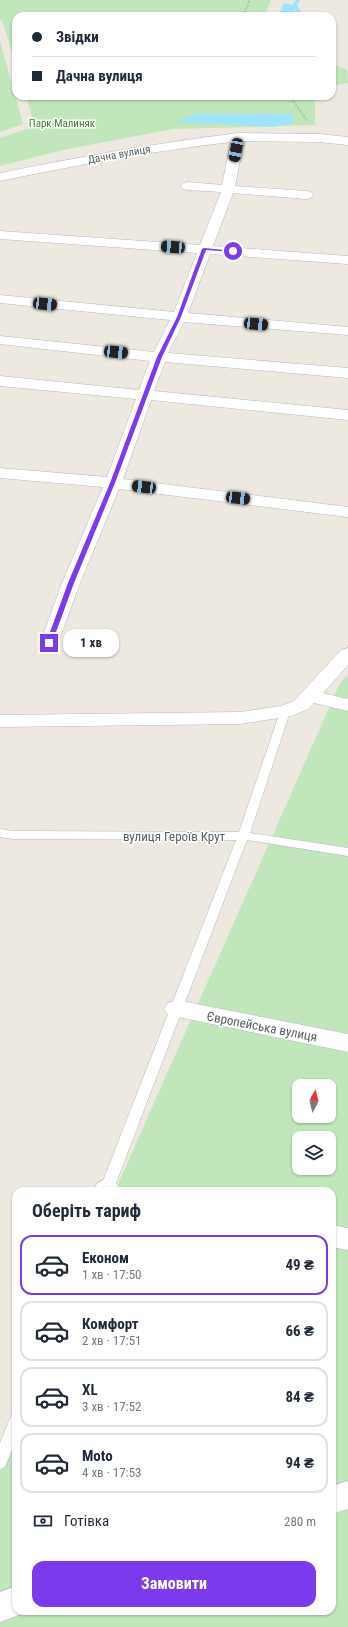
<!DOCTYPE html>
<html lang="uk">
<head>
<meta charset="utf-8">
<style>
  body { margin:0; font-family:"Roboto Condensed",sans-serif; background:#f6f6f7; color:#1f2937; height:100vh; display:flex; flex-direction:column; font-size:15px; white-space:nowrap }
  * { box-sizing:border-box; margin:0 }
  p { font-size:13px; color:#747a83 }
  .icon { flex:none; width:22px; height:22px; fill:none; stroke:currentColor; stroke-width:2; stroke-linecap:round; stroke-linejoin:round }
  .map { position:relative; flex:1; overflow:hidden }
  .panel { position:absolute; left:12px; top:1187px; width:324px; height:428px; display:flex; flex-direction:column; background:#fff; border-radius:12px; box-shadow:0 1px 3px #0004 }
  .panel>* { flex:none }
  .banner { position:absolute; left:12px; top:12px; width:324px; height:88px; border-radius:12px; box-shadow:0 1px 3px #0004; display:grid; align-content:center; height:88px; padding:0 20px; background:#fff }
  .needle { width:26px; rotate:7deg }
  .tools { position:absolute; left:292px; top:1079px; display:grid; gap:8px }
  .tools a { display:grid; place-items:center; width:44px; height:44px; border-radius:8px; background:#fff; box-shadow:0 1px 3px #0004; font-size:20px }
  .end { position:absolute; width:18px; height:18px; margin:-9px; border:5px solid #7c3aed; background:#fff; box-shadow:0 0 0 2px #fff }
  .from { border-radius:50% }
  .bubble { position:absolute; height:28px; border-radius:12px; background:#fff; box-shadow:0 1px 3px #0004; font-size:13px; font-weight:700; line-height:28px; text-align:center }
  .car { position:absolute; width:12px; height:24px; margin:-12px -6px; border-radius:5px; box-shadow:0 0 3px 1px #0007; background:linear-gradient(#222 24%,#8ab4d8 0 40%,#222 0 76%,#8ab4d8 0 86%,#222 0) }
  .banner b { display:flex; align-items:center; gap:14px; height:38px; font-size:15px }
  .banner b+b { border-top:1px solid #e0e1e3 }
  .banner i { width:10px; height:10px; background:#1f2937 }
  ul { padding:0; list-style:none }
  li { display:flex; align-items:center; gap:12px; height:60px; margin:0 8px 6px; padding:0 12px; border:2px solid #e0e1e3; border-radius:12px }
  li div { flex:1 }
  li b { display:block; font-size:15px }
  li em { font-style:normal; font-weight:700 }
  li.on { border-color:#7c3aed }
  li>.icon { width:36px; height:36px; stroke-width:1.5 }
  h2 { padding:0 20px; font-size:18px; line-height:48px }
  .pay { display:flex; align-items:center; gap:10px; height:44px; padding:0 20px; font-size:15px }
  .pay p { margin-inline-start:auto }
  .button { display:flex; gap:8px; margin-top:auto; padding:8px 20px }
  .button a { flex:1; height:46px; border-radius:12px; background:#7c3aed; color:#fff; font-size:16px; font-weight:700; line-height:46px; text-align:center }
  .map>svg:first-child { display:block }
  .green { fill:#c2e6bc; fill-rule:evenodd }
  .water { fill:#9fe3ff }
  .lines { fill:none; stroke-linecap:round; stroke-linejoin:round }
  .stream { stroke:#9fe3ff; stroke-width:4 }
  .lane-casing { stroke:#b4b8bc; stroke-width:1 }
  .street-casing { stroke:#b4b8bc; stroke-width:1 }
  .path { stroke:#97cd9e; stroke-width:1.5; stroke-dasharray:2.5 1; stroke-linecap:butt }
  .lane { fill:#fff; fill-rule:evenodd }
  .street { fill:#fff; fill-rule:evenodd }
  .route { fill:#7c3aed }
  .labels { text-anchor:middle; stroke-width:3; stroke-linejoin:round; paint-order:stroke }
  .far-park-label { font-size:11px; fill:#398330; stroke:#fff }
  .far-street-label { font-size:11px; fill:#5a5f63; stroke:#fff }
  .street-label { font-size:13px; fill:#5a5f63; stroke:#fff }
</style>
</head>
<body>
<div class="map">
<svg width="348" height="1627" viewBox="0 0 348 1627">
  <rect width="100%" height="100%" fill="#ede9e1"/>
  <path class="green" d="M0 0H271L265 16H16V65L2 20H0Z
    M0 41 23 124 0 132Z
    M332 63 347 70 348 83 332 86Z
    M26 96H315V125L173 129 63 150 0 166V138L35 126Z
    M348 675V1627H0V1451L16 1415V1611H332V1191H115L340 683ZM299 1086H329V1116H299ZM299 1138H329V1168H299Z"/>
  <path class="water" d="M284 3 295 5V16H278Z
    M198 114H293L292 124 272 127 174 121Z"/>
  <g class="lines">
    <path class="stream" d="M298 0 295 5 301 16"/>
    <defs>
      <path id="lane" d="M285 709 290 712 250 833 348 848V856L247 840 113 1191H99L236 840 13 839 0 837V829L13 831 239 832 280 712Z
        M16 1414V1440L5 1467 0 1469V1443L11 1416Z"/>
      <path id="street" d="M238 133 319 134 348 137V145L319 142 244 141 235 186 306 191 311 192 313 195 311 198 306 199 233 193 213 246 348 256V264L210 254 188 313 348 327V335L184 322 168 353 348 368V378L165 362 154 391 348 410V420L151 400 123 479 348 507V517L119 489 80 583 58 643 56 647 49 649 42 647 40 643 62 583 103 487 0 478V468L107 477 136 399 0 386V376L139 390 150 361 0 344V336L154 352 170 320 0 303V295L174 312 197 253 0 239V231L200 245 221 192 188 190 183 189 181 186 183 183 188 182 222 185 231 142C153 151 77 165 0 181V173C79 157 158 143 238 133Z
        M348 648V665L323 693 348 699V711L314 703 308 709 292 716 240 724 0 727V715L240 712 281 706 294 701 341 650Z
        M176 1000 348 1034V1052L168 1015 164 1009 168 1003Z
        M106 1179 117 1184 121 1191H94L97 1183Z
        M332 1225 348 1228V1250L332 1247Z
        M348 1481V1509L332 1514V1486Z
        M16 1586V1611L27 1612 0 1622V1592Z"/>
    </defs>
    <use href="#lane" class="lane-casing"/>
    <use href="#street" class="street-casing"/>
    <path class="path" d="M243 16 250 0
      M285 96 292 99 307 121"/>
    <use href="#lane" class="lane"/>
    <use href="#street" class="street"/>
  </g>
  <path class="route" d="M204 248 235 251 233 252 206 250 181 317 162 357 115 483 74 583 52 643 47 644 46 643 68 583 110 483 157 357 177 317 202 249Z"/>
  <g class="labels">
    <g class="far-park-label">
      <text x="62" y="127">Парк Малиняк</text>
    </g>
    <g class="far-street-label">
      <text transform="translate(119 154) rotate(-10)" y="4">Дачна вулиця</text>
    </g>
    <g class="street-label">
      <text x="174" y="841">вулиця Героїв Крут</text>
      <text transform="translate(262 1026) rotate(11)" y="5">Європейська вулиця</text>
    </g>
  </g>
</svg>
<div class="tools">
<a><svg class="needle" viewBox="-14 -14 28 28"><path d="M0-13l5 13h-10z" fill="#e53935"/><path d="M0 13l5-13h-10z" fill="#747a83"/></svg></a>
<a><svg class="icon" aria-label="layers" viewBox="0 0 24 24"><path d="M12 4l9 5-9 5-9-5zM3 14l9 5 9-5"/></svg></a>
</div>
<i class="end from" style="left:233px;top:251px"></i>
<i class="end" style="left:49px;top:643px"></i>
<div class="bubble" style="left:63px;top:629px;width:56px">1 хв</div>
<i class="car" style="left:236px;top:150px;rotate:191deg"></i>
<i class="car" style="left:173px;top:247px;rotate:274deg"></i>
<i class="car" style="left:45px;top:304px;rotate:96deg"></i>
<i class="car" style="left:256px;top:324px;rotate:95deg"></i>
<i class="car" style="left:116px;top:352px;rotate:96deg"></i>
<i class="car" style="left:144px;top:487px;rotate:277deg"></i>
<i class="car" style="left:238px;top:498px;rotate:97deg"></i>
<div class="banner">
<b><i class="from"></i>Звідки</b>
<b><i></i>Дачна вулиця</b>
</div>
<section class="panel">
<h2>Оберіть тариф</h2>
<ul>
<li class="on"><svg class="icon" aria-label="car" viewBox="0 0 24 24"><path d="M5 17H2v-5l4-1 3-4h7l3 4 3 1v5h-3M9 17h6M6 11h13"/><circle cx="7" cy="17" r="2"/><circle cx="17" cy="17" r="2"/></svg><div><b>Економ</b><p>1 хв · 17:50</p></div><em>49 ₴</em></li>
<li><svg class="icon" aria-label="car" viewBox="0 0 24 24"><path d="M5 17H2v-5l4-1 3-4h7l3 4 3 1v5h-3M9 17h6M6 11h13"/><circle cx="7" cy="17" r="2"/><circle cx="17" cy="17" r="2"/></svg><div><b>Комфорт</b><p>2 хв · 17:51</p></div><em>66 ₴</em></li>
<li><svg class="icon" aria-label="car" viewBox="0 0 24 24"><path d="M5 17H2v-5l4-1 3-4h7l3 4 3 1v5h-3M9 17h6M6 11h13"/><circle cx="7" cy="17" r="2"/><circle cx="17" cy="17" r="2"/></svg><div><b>XL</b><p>3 хв · 17:52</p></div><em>84 ₴</em></li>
<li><svg class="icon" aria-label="car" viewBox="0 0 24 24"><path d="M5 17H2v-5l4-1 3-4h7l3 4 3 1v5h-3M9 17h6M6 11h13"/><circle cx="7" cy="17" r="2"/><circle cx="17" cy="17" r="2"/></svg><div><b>Moto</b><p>4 хв · 17:53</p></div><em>94 ₴</em></li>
</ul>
<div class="pay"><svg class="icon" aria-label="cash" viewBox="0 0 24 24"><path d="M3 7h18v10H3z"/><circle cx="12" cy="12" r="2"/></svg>Готівка<p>280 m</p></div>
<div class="button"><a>Замовити</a></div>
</section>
</div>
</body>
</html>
